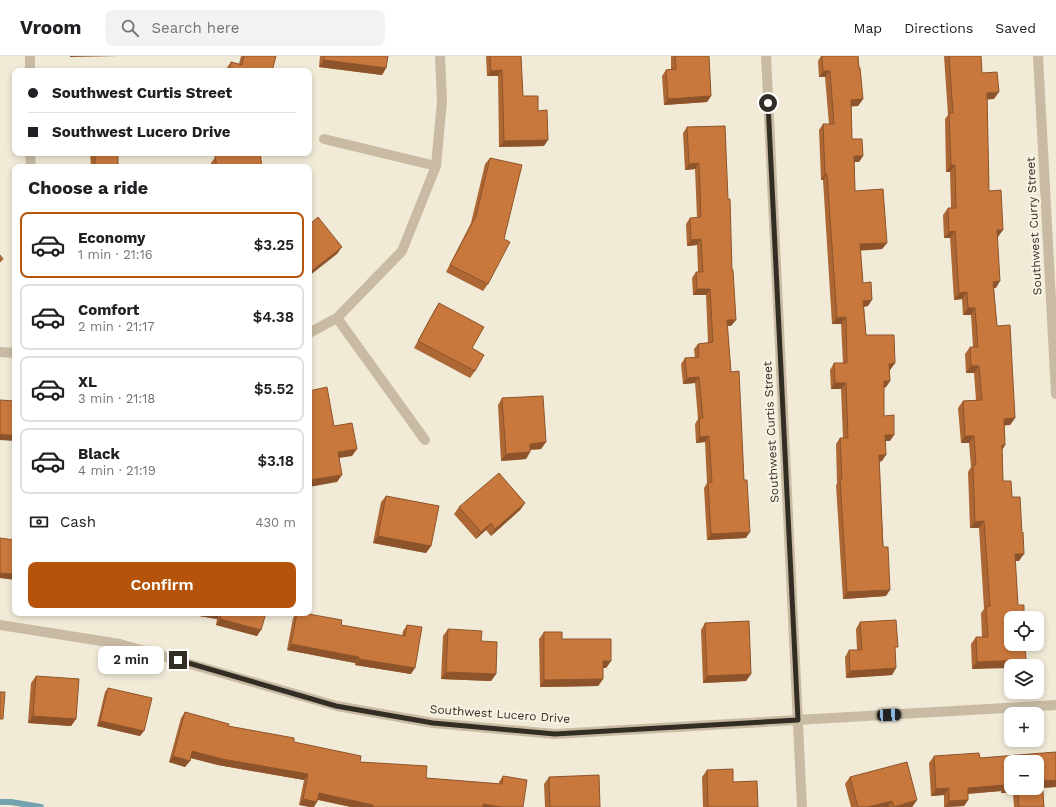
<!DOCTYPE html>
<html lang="en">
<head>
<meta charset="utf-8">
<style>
  body { margin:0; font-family:"Work Sans",sans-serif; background:#f2f2f2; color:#202124; height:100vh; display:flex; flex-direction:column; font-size:15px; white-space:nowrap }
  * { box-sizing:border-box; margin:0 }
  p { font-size:13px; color:#757577 }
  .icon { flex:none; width:22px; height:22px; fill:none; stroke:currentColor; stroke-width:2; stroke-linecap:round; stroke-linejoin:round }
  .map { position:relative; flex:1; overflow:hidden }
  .details { position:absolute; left:12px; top:108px; width:300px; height:452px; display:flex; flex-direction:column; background:#fff; border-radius:8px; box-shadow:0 2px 6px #0003 }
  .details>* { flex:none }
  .hud { position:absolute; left:12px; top:12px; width:300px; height:88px; border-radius:8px; box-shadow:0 2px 6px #0003; display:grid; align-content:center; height:88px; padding:0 16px; background:#fff }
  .buttons { position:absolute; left:1004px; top:555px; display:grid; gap:8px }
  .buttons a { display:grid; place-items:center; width:40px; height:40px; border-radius:8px; background:#fff; box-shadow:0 2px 6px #0003; font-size:20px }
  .end { position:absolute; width:18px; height:18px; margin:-9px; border:5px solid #342d25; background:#fff; box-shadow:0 0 0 2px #fff }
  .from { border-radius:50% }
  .bubble { position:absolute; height:28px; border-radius:8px; background:#fff; box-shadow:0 2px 6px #0003; font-size:13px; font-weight:600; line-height:28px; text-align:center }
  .car { position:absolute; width:12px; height:24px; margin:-12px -6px; border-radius:5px; box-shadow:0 0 3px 1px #0007; background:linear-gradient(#222 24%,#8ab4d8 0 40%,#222 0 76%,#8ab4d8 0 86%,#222 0) }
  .hud b { display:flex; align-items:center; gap:14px; height:38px; font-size:15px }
  .hud b+b { border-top:1px solid #e0e0e0 }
  .hud i { width:10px; height:10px; background:#202124 }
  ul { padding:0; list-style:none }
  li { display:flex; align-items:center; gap:12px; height:66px; margin:0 8px 6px; padding:0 8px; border:2px solid #e0e0e0; border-radius:8px }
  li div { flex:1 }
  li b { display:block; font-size:15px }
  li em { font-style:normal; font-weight:600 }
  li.current { border-color:#b45309 }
  li>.icon { width:36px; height:36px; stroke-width:1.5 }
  h2 { padding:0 16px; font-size:18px; line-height:48px }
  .pay { display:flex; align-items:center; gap:10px; height:44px; padding:0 16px; font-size:15px }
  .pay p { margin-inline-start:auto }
  .action { display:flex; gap:8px; margin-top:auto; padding:8px 16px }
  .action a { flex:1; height:46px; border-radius:8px; background:#b45309; color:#fff; font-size:16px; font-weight:600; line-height:46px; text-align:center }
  header { display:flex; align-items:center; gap:24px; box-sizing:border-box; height:56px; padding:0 20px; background:#fff; border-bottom:1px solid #e0e0e0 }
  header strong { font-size:19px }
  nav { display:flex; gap:22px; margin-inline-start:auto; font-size:14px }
  .search { width:280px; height:36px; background:#f2f2f2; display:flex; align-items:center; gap:10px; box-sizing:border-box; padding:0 14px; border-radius:8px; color:#757577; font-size:15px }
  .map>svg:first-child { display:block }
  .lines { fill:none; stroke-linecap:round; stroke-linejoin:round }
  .stream { stroke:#75a2af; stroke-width:6 }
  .minor { stroke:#c9bba3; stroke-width:10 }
  .wall { fill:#ad6734; fill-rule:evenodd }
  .shaded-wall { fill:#8d542b }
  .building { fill:#c9783d; stroke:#8d542b }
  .route { stroke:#342d25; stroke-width:5 }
  .labels { text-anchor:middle; stroke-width:4; stroke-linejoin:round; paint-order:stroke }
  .street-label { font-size:12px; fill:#342d25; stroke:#f9f3e3 }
</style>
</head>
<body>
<header>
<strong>Vroom</strong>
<div class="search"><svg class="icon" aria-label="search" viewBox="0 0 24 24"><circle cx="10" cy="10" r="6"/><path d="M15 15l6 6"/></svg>Search here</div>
<nav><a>Map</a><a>Directions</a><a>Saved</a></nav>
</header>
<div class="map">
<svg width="1056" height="751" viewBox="0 0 1056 751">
  <rect width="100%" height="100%" fill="#f1ead7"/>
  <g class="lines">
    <path class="stream" d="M0 746H11L41 751"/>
    <path class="minor" d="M30 0V15
      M766 0 802 751
      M1038 0 1056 338
      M324 83 436 110
      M30 97 31 111
      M337 262 425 384
      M309 277 337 262 402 195 436 110 442 45 440 0
      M0 296 15 297
      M0 569 120 588 337 650 433 667 555 678 1056 649"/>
  </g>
  <path class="wall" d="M241 0H276L272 15H226V13L231 6 239 8Z
    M320 0H388L386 12 382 19 319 11Z
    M486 0H521L523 40 538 55 544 90 499 91 498 20H487Z
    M671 0H709L711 40 707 46 664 49 662 20 666 14 671 13Z
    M821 0H858L863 43 858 50H851L852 83 863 100 859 106H854L855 135 887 187 882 193 860 194 863 227 868 250 864 251 866 279 895 307 890 314V325L886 331 884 332V360L890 385H886L882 405 879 406 886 540 843 543 836 429 837 428 836 388 840 382H843L841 333H831L830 314 834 307H843L841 268H832L823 124H821L819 74 823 68H829L825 21H819L818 5Z
    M944 0H981L982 17 994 43H987L989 135 998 181H997L996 232H994L997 270 1015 362 1010 369H1004L1005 389 1002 394 1003 425 1012 441 1019 505H1015L1018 549 1026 604 1022 610H1011L972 613 971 588 976 581H982L981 557 984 553 979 472H970L968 416 971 411 969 387H961L958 352 963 345 976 344 974 317H966L965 298 970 291H973L971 259H963L962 243 954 244 950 182H944L943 159 948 152H951L950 116H946L945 63 948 59Z
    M725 70 731 270H727L746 482 707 484 704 432 707 427 705 386 696 387 695 368 698 363 695 327 683 328 681 308 685 302H695L694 293 698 288 708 287 706 239H693L692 222 696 216H698L697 189 687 190 686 168 690 162H697L695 113 685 114 683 77 687 71Z
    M90 97H118V111H91Z
    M216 97H260L262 111H211V107L216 100Z
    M490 102 488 228 483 235 446 216 471 167 485 108Z
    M439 247 472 292 475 315 470 322 414 292 435 253Z
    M502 342 546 386 541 393 530 394V396L526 403 501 405 498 349Z
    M386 440 431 490 426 497 373 487 381 446Z
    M525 447 520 454 491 480 486 474 476 483 454 458 459 451Z
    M181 557H266L257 580 216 569 217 563Z
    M296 557H303L341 569 402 580 403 575 407 569 411 618 355 609V607L287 594 293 562Z
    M860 566 896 612 892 619 846 622 845 601 849 594H857L856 573Z
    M705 567 751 618 746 625 703 627 701 574Z
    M448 573 481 585 496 618 491 625 441 623 443 580Z
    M544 576 611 605 606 612H603V623L598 630 540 631 539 583Z
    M36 620 76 663 71 670 28 667 31 627Z
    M108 632 140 680 97 670 105 636Z
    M185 656 228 670 294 686 360 706 426 722 499 728V726L503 720 523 751H351L318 744 299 749 304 724 218 709 190 702V705L185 711 169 706 181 662Z
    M1056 696V731L1043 732 1044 751H1014L1013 737H1001V735L968 738V744L964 750 944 751V739L931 740 929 707 934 700 980 702ZM1037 706V732H1011Z
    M707 714 733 726 758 751H703L702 721Z
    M549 721 600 751H545L544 728Z
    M850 721 917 744 912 751H851L845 728Z"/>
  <path class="shaded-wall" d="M70 0H119L70 1Z
    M324 4 386 12 382 19 319 11Z
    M502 14 498 20H487L491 15Z
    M823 15H830L825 21H819Z
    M999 36 994 43 982 44 987 37Z
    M711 40 707 46 664 49 668 43Z
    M863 43 858 50 846 51 851 44Z
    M548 84 544 90 499 91 504 85Z
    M854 100H863L859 106H850Z
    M699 107 695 113 685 114 689 108Z
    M951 109H955L950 116H946Z
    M825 118H827L823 124H821Z
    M997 174H1003L998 181H992Z
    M955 175 950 182H944L949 176Z
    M701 183 697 189 687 190 691 184Z
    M887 187 882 193 856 195 860 188Z
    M342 191 337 198 309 220V217Z
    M1000 225 996 232H988L993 226Z
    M697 233H710L706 239H693Z
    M967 236 962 243 954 244 959 237Z
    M872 244 868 250 859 251 863 245Z
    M968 252H975L971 259H963Z
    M846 261 841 268H832L837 262Z
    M727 264H736L731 270H723Z
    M895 307 890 314H885L889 308Z
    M971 310H979L974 317H966Z
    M699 321 695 327 683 328 687 322Z
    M884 325H890L886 331 879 332Z
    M835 327H846L841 333H831Z
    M1015 362 1010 369 999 370 1004 363Z
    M0 378 15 380V385L0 384Z
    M885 379H894L890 385H881Z
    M709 380 705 386 696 387 700 381Z
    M965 380H974L969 387H961Z
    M546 386 541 393 525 394 530 388Z
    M1002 389H1005L1001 396Z
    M357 393 352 400 333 403 338 396Z
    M530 396 526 403 501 405 506 398Z
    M879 399H886L882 405 875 406Z
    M342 419 337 426 309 431V424Z
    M525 447 520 454 491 480 495 473Z
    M984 465 979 472H970L975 466Z
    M491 467 486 474 476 483 481 476Z
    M750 476 746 482 707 484 711 478Z
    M378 480 431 490 426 497 373 487Z
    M1015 498H1024L1019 505H1010Z
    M0 517 15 518V524L0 522Z
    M890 534 886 540 843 543 847 536Z
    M181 557H221L217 563Z
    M220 563 261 574 257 580 216 569Z
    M291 588 359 601 355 607 287 594Z
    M359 603 415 612 411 618 355 609Z
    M1026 604 1022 610H1011V612L972 613 977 606Z
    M603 605H611L606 612H598Z
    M896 612 892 619 846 622 850 615Z
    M446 616 496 618 491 625 441 623Z
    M751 618 746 625 703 627 707 620Z
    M603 623 598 630 540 631 544 624Z
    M33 660 76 663 71 670 28 667Z
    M100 665 144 675 140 680 97 670Z
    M192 695 308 718 304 724 218 709 188 701Z
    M173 700 190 705 185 711 169 706Z
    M1056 724V731L1038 732 1042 725Z
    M1005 729 1001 735 963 738 968 732Z
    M1005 730H1011V732H1016L1013 737H1001Z
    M949 732 944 739 931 740 936 733Z
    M319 737 373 749 372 751H351L315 743Z
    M303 743 317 746 314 751H309L299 749Z
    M917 744 912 751H893Z
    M968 744 964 750 945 751 949 745Z
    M892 745 888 751H868Z
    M483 748 501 751H482Z"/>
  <path class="building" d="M244 0H276L272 15H229L231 6 242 9Z
    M324 0H388L386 12 324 4Z
    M490 0H521L523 40H538V55L547 54 548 84 504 85 502 14 491 15Z
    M675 0H709L711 40 668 43 666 14 676 13Z
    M822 0H858L859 12H860L863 43 851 44 852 83H862L863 100H854L855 135 883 133 887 187 860 188 863 227 871 226 872 244 863 245 866 279H894L895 307 889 308 890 325H884V360L894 359V379H885L886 399H879L883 491H888L890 534 847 536 840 423H842L840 382H848L846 327H835L834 307H847L846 261 837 262 827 118H825L823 68H834L830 15H823Z
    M949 0H981L982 17 997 16 999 36 987 37 989 135 1001 134 1003 174H997L1000 225 993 226 997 270 1010 269 1015 362 1004 363 1005 389H1002L1003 425H1011L1012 441H1020L1022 477 1023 476 1024 498H1015L1018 549H1024V562H1011V588H1025L1026 604 977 606 976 581H988L986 551 990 550 984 465 975 466 973 409H976L974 380H965L963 345 982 344 979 310H971L970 291H978L975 252H968L967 236 959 237 955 175 949 176 948 152H956L955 109H951L949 57H953Z
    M725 70 728 143H730L732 214H733L736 264H727L731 316 739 315 744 424H747L750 476 711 478 708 427 712 426 709 380 700 381 699 362H703L699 321 687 322 685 302 699 301 698 288 713 286 710 233H697L696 216H703L701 183 691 184 690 162 701 161 699 107 689 108 687 71Z
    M95 97H118V111H95Z
    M221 97H260L262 111H217L215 100 221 99Z
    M490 102 522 109 504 183 510 186 488 228 450 209 476 160Z
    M318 161 342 191 309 217V169Z
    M0 199 3 203 0 206Z
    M439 247 484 271 472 292 484 299 475 315 418 285Z
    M327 331 334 370 352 367 357 393 338 396 342 419 309 424V335Z
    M543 340 546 386 530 388V396L506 398 502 342Z
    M0 344 15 345V380L0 378Z
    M499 417 525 447 495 473 491 467 481 476 459 451Z
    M386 440 439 450 431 490 378 480Z
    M0 482 15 484V518L0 517Z
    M219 557H266L261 574 220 563 221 557Z
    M297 557H303L342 564 341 569 405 580 407 569 422 571 415 612 359 603V601L291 588Z
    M896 564 898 591H895L896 612 850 615 849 594H862L860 566Z
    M749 565 751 618 707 620 705 567Z
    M448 573 482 575 481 585 497 586 496 618 446 616Z
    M544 576H562V583H611V605H603V623L544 624Z
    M36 620 79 623 76 663 33 660Z
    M108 632 152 642 144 675 100 665Z
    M0 636H5L3 663H0Z
    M185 656 229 668 228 670 294 682V686L361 700 360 706 427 710 426 722 502 728 503 720 527 724 523 751H501L483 748V751H373V749L319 737 317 746 303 743 308 718 222 703 192 695 190 705 173 700Z
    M1056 696V724L1042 725 1044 751H1019L1018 732H1037V706H1011V730H1005V729L968 732V744L949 745V732L936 733 934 700 979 697 980 702Z
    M907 706 917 744 894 751 892 745 868 751H858L850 721Z
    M733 713V726L757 725 758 751H708L707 714Z
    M599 719 600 751H550L549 721Z"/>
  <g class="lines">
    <path class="route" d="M178 604 336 650 433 667 555 678 798 664 768 47"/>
  </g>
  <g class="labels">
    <g class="street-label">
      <text transform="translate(1034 170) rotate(-93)" y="4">Southwest Curry Street</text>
      <text transform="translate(771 376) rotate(-93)" y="4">Southwest Curtis Street</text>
      <text transform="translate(500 658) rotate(4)" y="4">Southwest Lucero Drive</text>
    </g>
  </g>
</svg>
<div class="buttons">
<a><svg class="icon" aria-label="locate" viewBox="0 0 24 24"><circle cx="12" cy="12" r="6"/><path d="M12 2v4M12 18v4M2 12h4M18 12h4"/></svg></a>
<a><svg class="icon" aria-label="layers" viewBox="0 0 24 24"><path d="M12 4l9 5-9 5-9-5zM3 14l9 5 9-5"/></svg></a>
<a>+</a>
<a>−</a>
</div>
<i class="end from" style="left:768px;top:47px"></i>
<i class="end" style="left:178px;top:604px"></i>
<div class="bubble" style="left:98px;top:590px;width:66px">2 min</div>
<i class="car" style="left:889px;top:659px;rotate:87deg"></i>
<div class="hud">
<b><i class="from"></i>Southwest Curtis Street</b>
<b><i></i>Southwest Lucero Drive</b>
</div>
<section class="details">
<h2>Choose a ride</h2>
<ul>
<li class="current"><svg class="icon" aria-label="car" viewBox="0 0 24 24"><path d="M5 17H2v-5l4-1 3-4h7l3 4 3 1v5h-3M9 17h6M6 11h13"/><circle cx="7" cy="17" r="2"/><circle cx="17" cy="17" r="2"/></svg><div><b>Economy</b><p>1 min · 21:16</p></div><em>$3.25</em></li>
<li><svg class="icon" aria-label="car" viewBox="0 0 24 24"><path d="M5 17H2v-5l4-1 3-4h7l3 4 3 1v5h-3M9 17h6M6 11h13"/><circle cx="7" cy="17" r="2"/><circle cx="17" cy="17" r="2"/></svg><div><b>Comfort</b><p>2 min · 21:17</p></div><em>$4.38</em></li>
<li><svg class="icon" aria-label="car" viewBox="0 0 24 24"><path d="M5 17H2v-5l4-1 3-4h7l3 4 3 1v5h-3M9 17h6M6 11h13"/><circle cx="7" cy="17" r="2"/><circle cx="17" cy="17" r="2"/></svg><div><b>XL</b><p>3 min · 21:18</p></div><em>$5.52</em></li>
<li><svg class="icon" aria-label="car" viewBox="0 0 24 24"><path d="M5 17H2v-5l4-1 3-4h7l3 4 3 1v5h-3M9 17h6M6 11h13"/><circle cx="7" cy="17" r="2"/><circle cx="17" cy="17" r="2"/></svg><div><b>Black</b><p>4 min · 21:19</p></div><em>$3.18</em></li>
</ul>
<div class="pay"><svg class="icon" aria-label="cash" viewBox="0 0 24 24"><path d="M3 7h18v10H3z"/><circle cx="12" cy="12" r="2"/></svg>Cash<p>430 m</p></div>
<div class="action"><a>Confirm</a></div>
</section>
</div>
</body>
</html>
